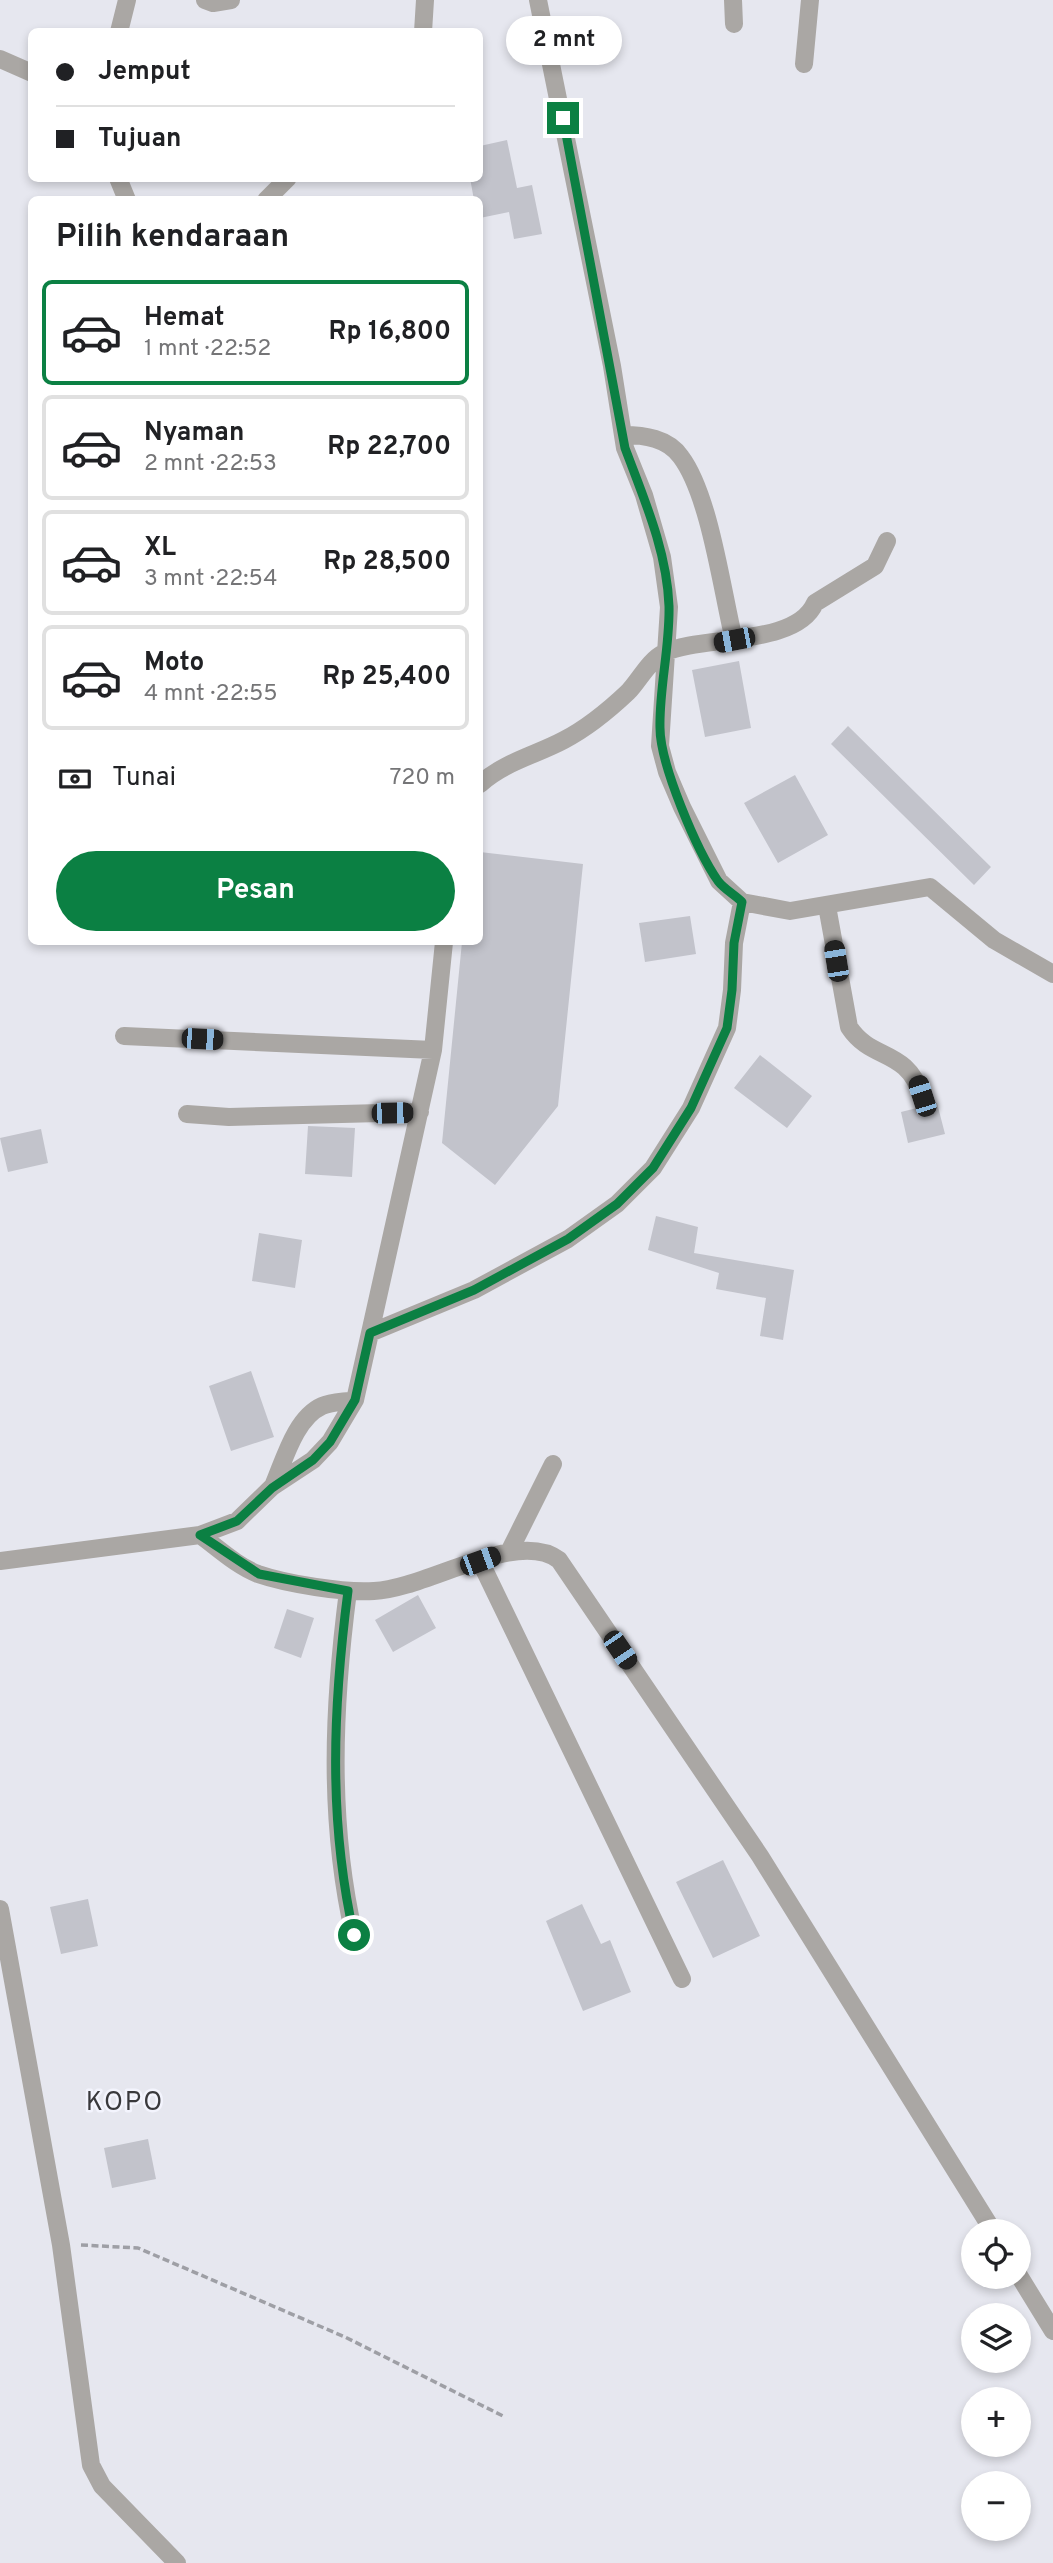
<!DOCTYPE html>
<html lang="id">
<head>
<meta charset="utf-8">
<style>
  body { margin:0; font-family:Overpass,sans-serif; background:#f2f2f2; color:#202124; height:100vh; display:flex; flex-direction:column; font-size:26px; white-space:nowrap }
  * { box-sizing:border-box; margin:0 }
  p { font-size:23px; color:#757577 }
  .icon { flex:none; width:38px; height:38px; fill:none; stroke:currentColor; stroke-width:2; stroke-linecap:round; stroke-linejoin:round }
  .map { position:relative; flex:1; overflow:hidden }
  .sheet { position:absolute; left:28px; top:196px; width:455px; height:749px; display:flex; flex-direction:column; background:#fff; border-radius:10px; box-shadow:0 4px 10px #0003 }
  .sheet>* { flex:none }
  .hud { position:absolute; left:28px; top:28px; width:455px; height:154px; border-radius:10px; box-shadow:0 4px 10px #0003; display:grid; align-content:center; height:154px; padding:0 28px; background:#fff }
  .fabs { position:absolute; left:961px; top:2219px; display:grid; gap:14px }
  .fabs a { display:grid; place-items:center; width:70px; height:70px; border-radius:50%; background:#fff; box-shadow:0 4px 10px #0003; font-size:35px }
  .end { position:absolute; width:32px; height:32px; margin:-16px; border:9px solid #0b8043; background:#fff; box-shadow:0 0 0 4px #fff }
  .from { border-radius:50% }
  .bubble { position:absolute; height:49px; border-radius:24px; background:#fff; box-shadow:0 4px 10px #0003; font-size:23px; font-weight:700; line-height:49px; text-align:center }
  .car { position:absolute; width:21px; height:42px; margin:-21px -10px; border-radius:9px; box-shadow:0 0 5px 2px #0007; background:linear-gradient(#222 24%,#8ab4d8 0 40%,#222 0 76%,#8ab4d8 0 86%,#222 0) }
  .hud b { display:flex; align-items:center; gap:24px; height:66px; font-size:26px }
  .hud b+b { border-top:2px solid #e0e0e0 }
  .hud i { width:18px; height:18px; background:#202124 }
  ul { padding:0; list-style:none }
  li { display:flex; align-items:center; gap:21px; height:105px; margin:0 14px 10px; padding:0 14px; border:4px solid #e0e0e0; border-radius:10px }
  li div { flex:1 }
  li b { display:block; font-size:26px }
  li em { font-style:normal; font-weight:700 }
  li.on { border-color:#0b8043 }
  li>.icon { width:63px; height:63px; stroke-width:1.5 }
  h2 { padding:0 28px; font-size:32px; line-height:84px }
  .pay { display:flex; align-items:center; gap:18px; height:77px; padding:0 28px; font-size:26px }
  .pay p { margin-inline-start:auto }
  .cta { display:flex; gap:14px; margin-top:auto; padding:14px 28px }
  .cta a { flex:1; height:80px; border-radius:42px; background:#0b8043; color:#fff; font-size:28px; font-weight:700; line-height:80px; text-align:center }
  .map>svg:first-child { display:block }
  .building { fill:#c2c3cb }
  .lines { fill:none; stroke-linecap:round; stroke-linejoin:round }
  .path { stroke:#9e9fa5; stroke-width:3.5; stroke-dasharray:7 3.5; stroke-linecap:butt }
  .minor { stroke:#aaa7a4; stroke-width:18 }
  .route { stroke:#0b8043; stroke-width:9 }
  .labels { text-anchor:middle; stroke-width:5; stroke-linejoin:round; paint-order:stroke }
  .quarter-label { font-size:26px; letter-spacing:2px; fill:#39393c; stroke:#f3f4fd }
</style>
</head>
<body>
<div class="map">
<svg width="1053" height="2563" viewBox="0 0 1053 2563">
  <rect width="100%" height="100%" fill="#e6e7ef"/>
  <path class="building" d="M507 140 517 188 532 185 542 234 514 239 509 212 480 218V200H474L470 178H480V146Z
    M739 661 751 728 705 737 692 670Z
    M848 726 991 867 974 885 831 744Z
    M795 775 828 835 778 863 744 803Z
    M480 852 583 864 558 1106 495 1185 442 1143 462 942H480Z
    M690 916 696 954 645 962 639 923Z
    M760 1055 812 1096 787 1128 734 1088Z
    M937 1103 945 1134 908 1143 901 1112Z
    M308 1126 355 1128 352 1177 305 1174Z
    M41 1129 48 1163 8 1172 0 1138Z
    M656 1216 698 1227 694 1253 794 1270 783 1340 760 1336 766 1298 716 1289 719 1273 648 1250Z
    M259 1233 302 1240 295 1288 252 1281Z
    M251 1371 274 1437 231 1451 209 1386Z
    M418 1595 436 1628 393 1652 375 1620Z
    M287 1609 314 1618 301 1658 274 1648Z
    M723 1860 760 1936 713 1958 676 1882Z
    M88 1899 98 1946 61 1954 50 1907Z
    M582 1904 601 1944 610 1940 631 1992 583 2011 546 1921Z
    M148 2139 156 2179 112 2188 104 2148Z"/>
  <g class="lines">
    <path class="path" d="M81 2245 138 2248 345 2337 505 2417"/>
    <path class="minor" d="M205 0 213 3 231 0
      M538 0 612 366 625 448 644 495 662 557 669 607 660 746 667 772 682 807 719 881 742 902 790 911 930 887 994 940 1053 974
      M733 0 734 24
      M119 32 127 0
      M423 32 425 0
      M0 59 32 73
      M804 64 810 0
      M118 178 127 200
      M266 200 288 178
      M623 435C644 435 668 438 681 457 710 496 722 591 734 640
      M480 784C504 762 536 755 564 740 587 728 609 710 628 692 639 681 649 660 664 653 700 635 796 647 815 603L875 566 887 541
      M827 906 849 1027C872 1062 906 1047 922 1096
      M124 1036 433 1050
      M187 1114 229 1117 420 1112
      M370 1333 474 1290 568 1239 617 1204 653 1168 691 1108 727 1028 732 990 734 943 742 902
      M273 1486C284 1461 295 1418 322 1406 331 1402 344 1402 355 1400
      M200 1535C218 1548 237 1566 258 1574 287 1584 344 1593 374 1591 426 1589 517 1528 559 1560L760 1856 993 2231
      M510 1550 553 1464
      M0 1561 200 1535 237 1521 272 1487 313 1460 330 1442 355 1400 370 1333 433 1050 444 942
      M480 1561 682 1979
      M348 1591C333 1707 328 1820 354 1935
      M0 1909 61 2245 91 2465 102 2486 177 2563
      M1018 2274 1053 2331"/>
  </g>
  <g class="lines">
    <path class="route" d="M354 1935C328 1820 333 1707 348 1591L259 1574 200 1535 237 1521 272 1488 313 1460 330 1442 355 1400 370 1333 474 1290 568 1239 617 1204 653 1168 691 1108 727 1028 732 990 734 943 742 902C735 895 724 889 718 881 697 851 660 764 660 728 659 688 670 647 669 606 667 551 644 499 625 448L563 118"/>
  </g>
  <g class="labels">
    <g class="quarter-label">
      <text x="125" y="2110">KOPO</text>
    </g>
  </g>
</svg>
<div class="fabs">
<a><svg class="icon" aria-label="locate" viewBox="0 0 24 24"><circle cx="12" cy="12" r="6"/><path d="M12 2v4M12 18v4M2 12h4M18 12h4"/></svg></a>
<a><svg class="icon" aria-label="layers" viewBox="0 0 24 24"><path d="M12 4l9 5-9 5-9-5zM3 14l9 5 9-5"/></svg></a>
<a>+</a>
<a>−</a>
</div>
<i class="end from" style="left:354px;top:1935px"></i>
<i class="end" style="left:563px;top:118px"></i>
<div class="bubble" style="left:506px;top:16px;width:116px">2 mnt</div>
<i class="car" style="left:734px;top:640px;rotate:259deg"></i>
<i class="car" style="left:836px;top:961px;rotate:351deg"></i>
<i class="car" style="left:202px;top:1039px;rotate:93deg"></i>
<i class="car" style="left:922px;top:1096px;rotate:342deg"></i>
<i class="car" style="left:392px;top:1113px;rotate:89deg"></i>
<i class="car" style="left:480px;top:1561px;rotate:70deg"></i>
<i class="car" style="left:620px;top:1650px;rotate:146deg"></i>
<div class="hud">
<b><i class="from"></i>Jemput</b>
<b><i></i>Tujuan</b>
</div>
<section class="sheet">
<h2>Pilih kendaraan</h2>
<ul>
<li class="on"><svg class="icon" aria-label="car" viewBox="0 0 24 24"><path d="M5 17H2v-5l4-1 3-4h7l3 4 3 1v5h-3M9 17h6M6 11h13"/><circle cx="7" cy="17" r="2"/><circle cx="17" cy="17" r="2"/></svg><div><b>Hemat</b><p>1 mnt · 22:52</p></div><em>Rp 16,800</em></li>
<li><svg class="icon" aria-label="car" viewBox="0 0 24 24"><path d="M5 17H2v-5l4-1 3-4h7l3 4 3 1v5h-3M9 17h6M6 11h13"/><circle cx="7" cy="17" r="2"/><circle cx="17" cy="17" r="2"/></svg><div><b>Nyaman</b><p>2 mnt · 22:53</p></div><em>Rp 22,700</em></li>
<li><svg class="icon" aria-label="car" viewBox="0 0 24 24"><path d="M5 17H2v-5l4-1 3-4h7l3 4 3 1v5h-3M9 17h6M6 11h13"/><circle cx="7" cy="17" r="2"/><circle cx="17" cy="17" r="2"/></svg><div><b>XL</b><p>3 mnt · 22:54</p></div><em>Rp 28,500</em></li>
<li><svg class="icon" aria-label="car" viewBox="0 0 24 24"><path d="M5 17H2v-5l4-1 3-4h7l3 4 3 1v5h-3M9 17h6M6 11h13"/><circle cx="7" cy="17" r="2"/><circle cx="17" cy="17" r="2"/></svg><div><b>Moto</b><p>4 mnt · 22:55</p></div><em>Rp 25,400</em></li>
</ul>
<div class="pay"><svg class="icon" aria-label="cash" viewBox="0 0 24 24"><path d="M3 7h18v10H3z"/><circle cx="12" cy="12" r="2"/></svg>Tunai<p>720 m</p></div>
<div class="cta"><a>Pesan</a></div>
</section>
</div>
</body>
</html>
